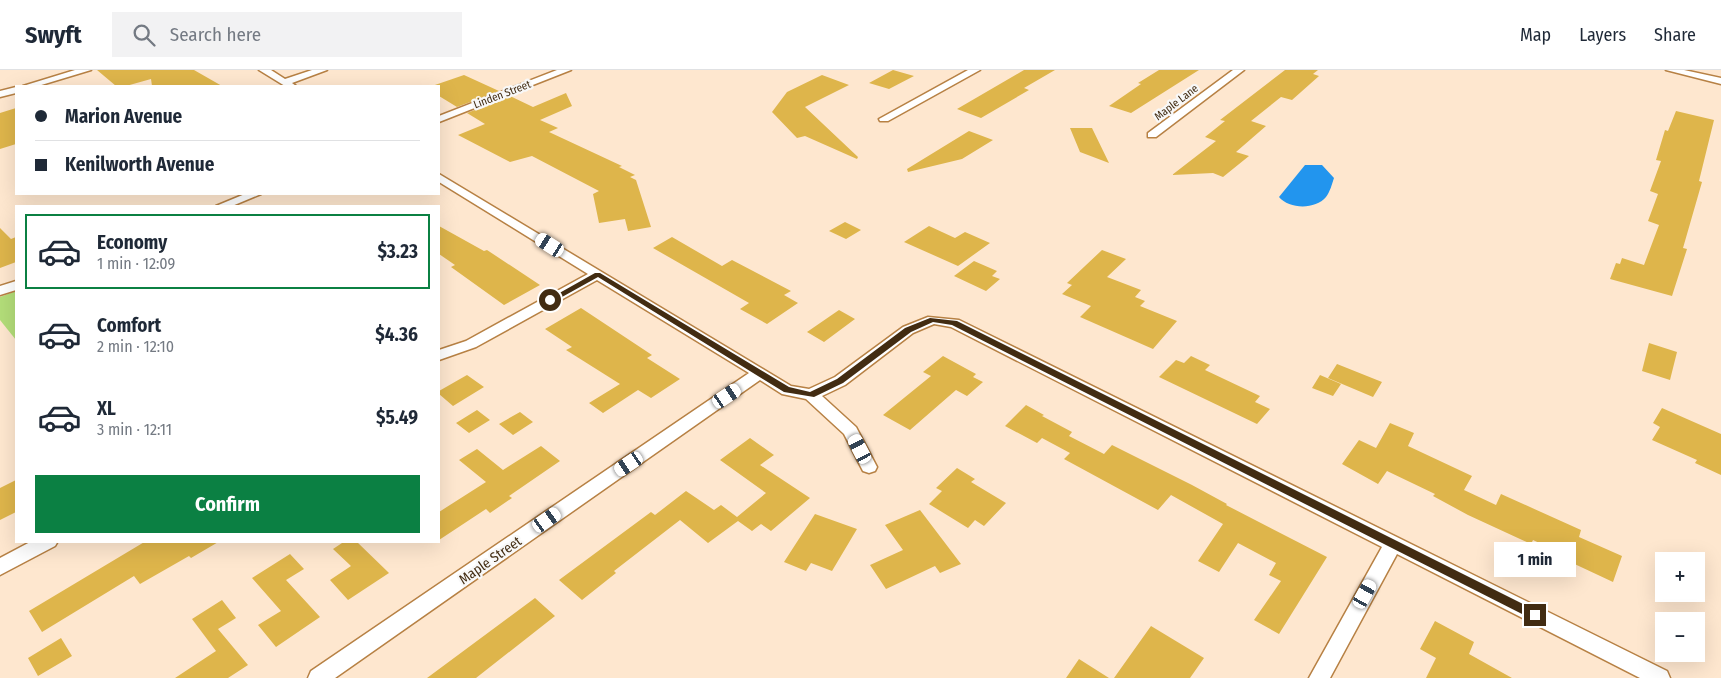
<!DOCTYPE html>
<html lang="en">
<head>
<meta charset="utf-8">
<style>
  body { margin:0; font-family:"Fira Sans Condensed",sans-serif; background:#f2f2f3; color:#1f2937; height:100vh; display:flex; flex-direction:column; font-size:19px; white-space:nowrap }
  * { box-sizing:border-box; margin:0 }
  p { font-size:16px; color:#747a83 }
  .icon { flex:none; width:28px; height:28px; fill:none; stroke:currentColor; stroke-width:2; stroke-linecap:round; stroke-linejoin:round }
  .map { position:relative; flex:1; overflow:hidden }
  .sheet { position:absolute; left:15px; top:135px; width:425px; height:338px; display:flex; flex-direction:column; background:#fff; border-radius:0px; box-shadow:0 5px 20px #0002 }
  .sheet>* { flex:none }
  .top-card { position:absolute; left:15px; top:15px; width:425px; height:110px; border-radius:0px; box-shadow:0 5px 20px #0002; display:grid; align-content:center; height:110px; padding:0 20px; background:#fff }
  .fabs { position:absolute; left:1655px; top:482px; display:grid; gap:10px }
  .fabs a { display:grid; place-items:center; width:50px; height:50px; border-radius:0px; background:#fff; box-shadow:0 5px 20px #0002; font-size:25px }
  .end { position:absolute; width:22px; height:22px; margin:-11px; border:6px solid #422c12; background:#fff; box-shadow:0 0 0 2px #fff }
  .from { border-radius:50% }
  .bubble { position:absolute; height:35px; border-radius:0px; background:#fff; box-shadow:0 5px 20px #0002; font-size:16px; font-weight:700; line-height:35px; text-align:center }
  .car { position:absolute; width:15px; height:30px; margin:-15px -8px; border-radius:6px; box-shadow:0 0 4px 1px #0007; background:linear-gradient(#fff 24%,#345 0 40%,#fff 0 76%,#345 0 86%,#fff 0) }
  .top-card b { display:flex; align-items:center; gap:18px; height:48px; font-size:19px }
  .top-card b+b { border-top:1px solid #e0e1e3 }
  .top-card i { width:12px; height:12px; background:#1f2937 }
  ul { padding:9px 0 0; list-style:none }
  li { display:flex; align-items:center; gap:15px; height:75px; margin:0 10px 8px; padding:0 10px; border:2px solid transparent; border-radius:0px }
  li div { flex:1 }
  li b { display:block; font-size:19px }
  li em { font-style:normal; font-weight:700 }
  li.on { border-color:#0b8043 }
  li>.icon { width:45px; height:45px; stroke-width:1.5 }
  .button { display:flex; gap:10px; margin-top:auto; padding:10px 20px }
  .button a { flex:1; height:58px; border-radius:0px; background:#0b8043; color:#fff; font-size:20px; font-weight:700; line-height:58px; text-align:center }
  header { display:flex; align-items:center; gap:30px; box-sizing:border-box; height:70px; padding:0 25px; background:#fff; border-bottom:1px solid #e0e1e3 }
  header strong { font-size:24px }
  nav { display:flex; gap:28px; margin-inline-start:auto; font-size:18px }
  .search { width:350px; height:45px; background:#f2f2f3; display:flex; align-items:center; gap:12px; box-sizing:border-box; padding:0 18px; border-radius:0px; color:#747a83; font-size:19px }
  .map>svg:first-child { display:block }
  .green { fill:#b3dd79 }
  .water { fill:#2295ee }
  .building { fill:#deb54b }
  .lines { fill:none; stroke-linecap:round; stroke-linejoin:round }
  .minor-casing { stroke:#b78144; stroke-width:3 }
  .minor { fill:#fff; fill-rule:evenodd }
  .route { fill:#422c12 }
  .labels { text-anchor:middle; stroke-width:4.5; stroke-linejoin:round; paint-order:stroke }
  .far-street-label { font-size:11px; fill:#422c12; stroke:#f8f8f8 }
  .street-label { font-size:14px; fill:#422c12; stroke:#f8f8f8 }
</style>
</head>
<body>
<header>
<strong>Swyft</strong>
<div class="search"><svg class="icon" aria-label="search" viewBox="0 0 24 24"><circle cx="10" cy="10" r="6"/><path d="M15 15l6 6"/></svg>Search here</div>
<nav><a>Map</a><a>Layers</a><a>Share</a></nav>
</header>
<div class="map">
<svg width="1721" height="608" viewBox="0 0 1721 608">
  <rect width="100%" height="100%" fill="#fee7cf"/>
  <path class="green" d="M16 221V270L0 250V227Z"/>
  <path class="water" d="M1305 95H1322L1334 108C1332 114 1330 122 1326 127 1315 140 1289 139 1279 127Z"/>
  <path class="building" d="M97 0H194L222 16H152L151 9 126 16H116Z
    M893 0 914 6 889 19 869 13Z
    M1024 0H1055L1024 18 1029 20 981 48 957 39Z
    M1159 0H1199L1131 43 1109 36 1141 14 1138 13Z
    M1285 0H1318L1313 4 1319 6 1292 30 1281 27 1251 51 1266 56 1236 82 1249 86 1223 107 1213 103 1172 105 1216 71 1205 67 1225 51 1220 50Z
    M464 5 499 21 457 37 439 26V16H432Z
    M822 5 849 15 805 37 858 87 857 89 805 66 797 68 772 42 787 22Z
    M566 23 572 36 540 50 558 58 549 62 622 96 619 97 635 105 630 107 636 110 651 157 628 161 625 149 599 153 593 124 599 121 532 86 510 92 458 65 485 54 467 43 510 26 533 37Z
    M16 38V74L0 79V43Z
    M1676 41 1714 50 1699 111 1702 112 1683 178 1687 179 1672 226 1610 209 1616 193 1620 194 1622 188 1644 195 1659 155 1648 151 1658 124 1650 121 1661 91 1656 90 1665 60 1668 61Z
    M1070 58H1092L1109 93 1080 82Z
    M969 61 993 70 962 89 908 102 907 99Z
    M845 152 861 160 846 169 829 161Z
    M439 156 484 181 487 180 540 215 504 235 451 197 455 195 439 184Z
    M929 156 955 168 965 162 990 173 958 196 904 172Z
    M0 158 11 169 16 167V192L0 198Z
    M672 167 722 196 732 190 791 221 784 225 798 233 767 254 740 239 749 233 653 178Z
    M1102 180 1126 189 1107 207 1141 220 1135 227 1145 231 1140 236 1177 251 1153 279 1080 247 1091 236 1062 224 1072 215 1067 213Z
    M974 191 997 201 992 206 1000 209 986 221 954 206Z
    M581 238 652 285 647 288 680 309 651 328 638 320 603 343 589 333 620 314 566 280 572 277 545 259Z
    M839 240 855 249 824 272 807 262Z
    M1649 273 1677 282 1670 310 1642 301Z
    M943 286 976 304 973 307 983 312 967 326 956 320 910 360 883 345 931 306 923 302Z
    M1191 286 1210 295 1205 300 1260 326 1255 332 1270 339 1257 354 1159 307 1176 290 1184 293Z
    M1337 294 1382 312 1373 327 1328 308Z
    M467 305 484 317 453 336 439 324V321Z
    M1320 305 1341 314 1333 326 1312 318Z
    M1026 335 1044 345 1042 346 1072 362 1069 366 1104 384 1112 375 1192 415 1227 434 1226 435 1327 487 1279 564 1254 550 1281 511 1269 505 1276 493 1238 473 1219 502 1198 491 1223 454 1171 425 1158 440 1064 389 1070 383 1042 368 1037 373 1005 356Z
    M1662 338 1721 364V405L1695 393 1697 390 1652 370 1660 357 1653 353Z
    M477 340 490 350 469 363 456 353Z
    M520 342 533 352 513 365 499 354Z
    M1390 353 1414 363 1408 376 1472 406 1464 420 1496 435 1501 424 1581 460 1579 467 1622 486 1613 512 1566 490 1567 486 1533 470 1531 474 1468 445 1433 426 1435 424 1387 401 1378 414 1342 394 1359 370 1376 378Z
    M750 368 774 385 760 395 810 428 771 461 761 454 752 461 738 451 708 473 680 450 614 501 616 503 582 530 559 510 651 442 655 445 686 421 714 440 721 435 737 447 766 423 720 390Z
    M541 376 560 391 509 426 512 428 490 443 486 439 439 470V442L486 412 459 390 477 379 503 400Z
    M957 398 975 409 971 412 1006 433 984 456 975 450 968 458 929 434 942 421 936 418Z
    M16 410V442L0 450V418Z
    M920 440 961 494 940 503 935 496 886 519 870 495 903 480 885 455Z
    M815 444 857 459 832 501 811 493 806 501 784 492Z
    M146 471H220L191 488 189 486 140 514 134 506 42 562 29 541Z
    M345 471H356L389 503 348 530 330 510 351 496 333 479Z
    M290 484 304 499 286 510 320 547 276 577 258 555 281 541 252 508Z
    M535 528 555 546 476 608H427Z
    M222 530 236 548 218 559 248 595 228 608H175L216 581 192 549Z
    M1435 551 1474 572 1469 584 1512 608H1426L1436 588 1420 579Z
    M1151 556 1204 588 1190 608H1114Z
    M61 568 72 586 38 606 28 588Z
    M1079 589 1109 608H1066Z"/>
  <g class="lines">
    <defs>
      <path id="minor" d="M75 0H91L38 16H23Z
        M259 0H271L285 9 312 0H327L292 13 296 16H285Z
        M557 0H571L439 52V46Z
        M968 0H980L888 51H880L879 49Z
        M1233 0H1244L1156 67H1148V63Z
        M1666 0H1684L1721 8V14Z
        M16 17V23L0 27V21Z
        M439 104 791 316 809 319 835 307 903 257 928 247 959 250 1667 601 1670 608H1640L1397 484 1330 608H1309L1382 477 951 257 934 254 913 263 845 315 822 326 856 357 877 397 875 401 869 403 863 401 844 364 806 329 782 324 760 310 335 608H308L311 601 749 303 597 210 476 277 439 290V280L466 271 588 204 439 112Z
        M245 124H261L232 136H216Z
        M16 211V220L0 225V216Z
        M32 471H58L55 476 0 505V488Z"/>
    </defs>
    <use href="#minor" class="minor-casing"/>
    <use href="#minor" class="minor"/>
  </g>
  <path class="route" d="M595 203H600L789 317 810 322 837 309 905 258 930 248 957 251 1539 542 1541 545 1539 549H1532L952 255 933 252 911 262 843 313 814 327 784 322 598 207 553 232 547 230Z"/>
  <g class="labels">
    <g class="far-street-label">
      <text transform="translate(502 24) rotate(-21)" y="4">Linden Street</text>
      <text transform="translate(1176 32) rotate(-37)" y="4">Maple Lane</text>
    </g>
    <g class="street-label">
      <text transform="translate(490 490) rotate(-35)" y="5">Maple Street</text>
    </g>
  </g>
</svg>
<div class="fabs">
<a>+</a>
<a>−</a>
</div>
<i class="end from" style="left:550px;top:230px"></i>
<i class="end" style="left:1535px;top:545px"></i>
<div class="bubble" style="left:1494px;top:472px;width:82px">1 min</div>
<i class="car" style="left:550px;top:175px;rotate:302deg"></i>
<i class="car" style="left:727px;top:326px;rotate:56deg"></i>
<i class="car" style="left:860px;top:379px;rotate:332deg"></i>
<i class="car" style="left:629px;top:394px;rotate:236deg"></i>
<i class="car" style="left:547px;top:450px;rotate:55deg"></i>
<i class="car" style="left:1365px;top:524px;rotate:29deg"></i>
<div class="top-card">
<b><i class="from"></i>Marion Avenue</b>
<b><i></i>Kenilworth Avenue</b>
</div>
<section class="sheet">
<ul>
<li class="on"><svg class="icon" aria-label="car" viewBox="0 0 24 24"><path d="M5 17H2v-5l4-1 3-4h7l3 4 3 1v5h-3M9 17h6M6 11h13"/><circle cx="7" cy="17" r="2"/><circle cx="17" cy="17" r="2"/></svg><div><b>Economy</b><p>1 min · 12:09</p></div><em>$3.23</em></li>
<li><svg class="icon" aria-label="car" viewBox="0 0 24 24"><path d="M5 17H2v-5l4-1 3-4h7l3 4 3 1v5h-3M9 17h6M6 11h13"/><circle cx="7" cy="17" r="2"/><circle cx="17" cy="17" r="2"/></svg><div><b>Comfort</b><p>2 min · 12:10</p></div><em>$4.36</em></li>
<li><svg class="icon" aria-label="car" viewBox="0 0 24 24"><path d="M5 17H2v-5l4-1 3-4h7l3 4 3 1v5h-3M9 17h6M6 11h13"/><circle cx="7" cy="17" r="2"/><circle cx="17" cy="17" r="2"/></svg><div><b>XL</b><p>3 min · 12:11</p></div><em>$5.49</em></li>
</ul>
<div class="button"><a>Confirm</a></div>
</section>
</div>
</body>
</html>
